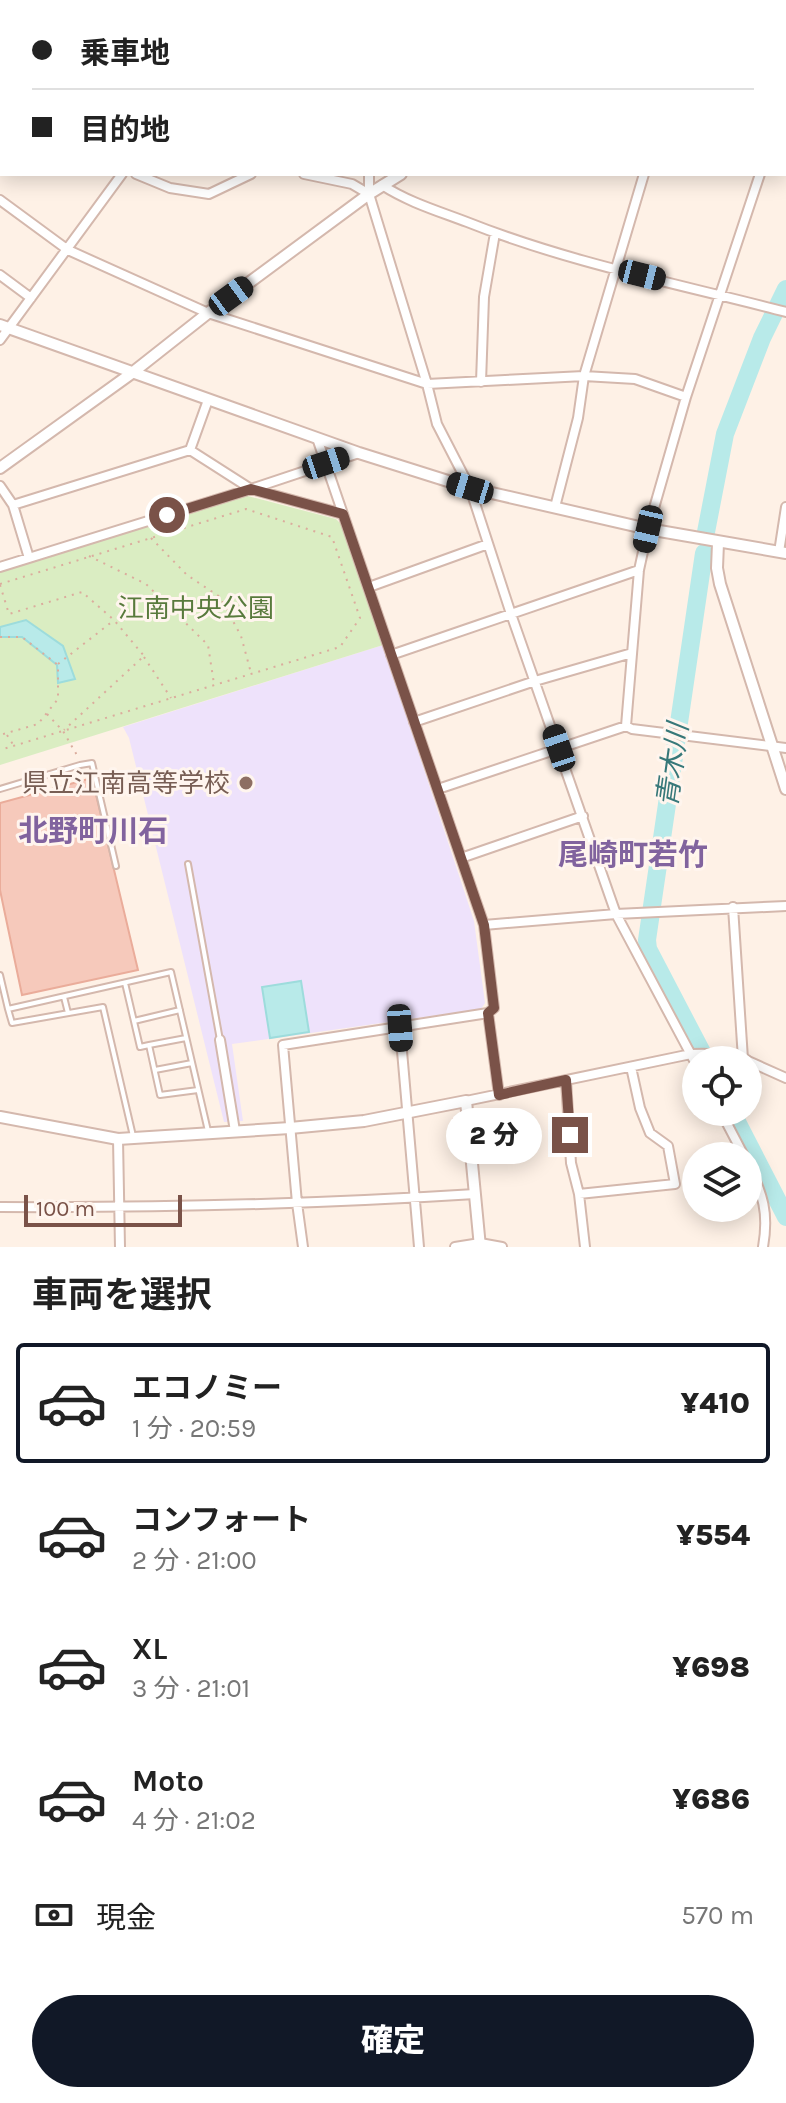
<!DOCTYPE html>
<html lang="ja">
<head>
<meta charset="utf-8">
<style>
  body { margin:0; font-family:Karla,"Noto Sans JP",sans-serif; background:#f2f2f2; color:#222; height:100vh; display:flex; flex-direction:column; font-size:30px; white-space:nowrap }
  * { box-sizing:border-box; margin:0 }
  p { font-size:26px; color:#767676 }
  .icon { flex:none; width:44px; height:44px; fill:none; stroke:currentColor; stroke-width:2; stroke-linecap:round; stroke-linejoin:round }
  .map { position:relative; height:1247px; overflow:hidden }
  .details { display:flex; flex-direction:column; background:#fff; flex:1 }
  .details>* { flex:none }
  .top-card { position:absolute; left:0px; top:0px; width:786px; height:176px; box-shadow:0 4px 20px #0003; display:grid; align-content:center; height:176px; padding:0 32px; background:#fff }
  .controls { position:absolute; left:682px; top:1046px; display:grid; gap:16px }
  .controls a { display:grid; place-items:center; width:80px; height:80px; border-radius:50%; background:#fff; box-shadow:0 4px 20px #0003; font-size:40px }
  .scale { position:absolute; left:24px; bottom:20px; width:158px; box-sizing:border-box; padding-left:8px; border:4px solid #7a5248; border-top:0; font-size:22px; line-height:28px; white-space:nowrap; color:#7a5248; -webkit-text-stroke:6px #fff5ee; paint-order:stroke }
  .end { position:absolute; width:36px; height:36px; margin:-18px; border:10px solid #7a5248; background:#fff; box-shadow:0 0 0 4px #fff }
  .from { border-radius:50% }
  .bubble { position:absolute; height:56px; border-radius:28px; background:#fff; box-shadow:0 4px 20px #0003; font-size:26px; font-weight:800; line-height:56px; text-align:center }
  .car { position:absolute; width:24px; height:48px; margin:-24px -12px; border-radius:10px; box-shadow:0 0 6px 2px #0007; background:linear-gradient(#222 24%,#8ab4d8 0 40%,#222 0 76%,#8ab4d8 0 86%,#222 0) }
  .top-card b { display:flex; align-items:center; gap:28px; height:76px; font-size:30px }
  .top-card b+b { border-top:2px solid #e0e0e0 }
  .top-card i { width:20px; height:20px; background:#222 }
  ul { padding:0; list-style:none }
  li { display:flex; align-items:center; gap:24px; height:120px; margin:0 16px 12px; padding:0 16px; border:4px solid transparent; border-radius:8px }
  li div { flex:1 }
  li b { display:block; font-size:30px }
  li em { font-style:normal; font-weight:800 }
  li.selected { border-color:#111827 }
  li>.icon { width:72px; height:72px; stroke-width:1.5 }
  h2 { padding:0 32px; font-size:36px; line-height:96px }
  .pay { display:flex; align-items:center; gap:20px; height:88px; padding:0 32px; font-size:30px }
  .pay p { margin-inline-start:auto }
  .button { display:flex; gap:16px; margin-top:auto; padding:16px 32px }
  .button a { flex:1; height:92px; border-radius:48px; background:#111827; color:#fff; font-size:32px; font-weight:800; line-height:92px; text-align:center }
  .map>svg:first-child { display:block }
  .education { fill:#eee2fb }
  .green { fill:#daedc2 }
  .water { fill:#b8eae9; stroke:#9ddcdc; stroke-width:2 }
  .lines { fill:none; stroke-linecap:round; stroke-linejoin:round }
  .river { stroke:#b8eae9; stroke-width:18 }
  .building { fill:#f6c9bb; stroke:#eaac9a; stroke-width:2 }
  .service-casing { stroke:#d4b8ad; stroke-width:8 }
  .minor-casing { stroke:#d4b8ad; stroke-width:12 }
  .tertiary-casing { stroke:#d4b8ad; stroke-width:14 }
  .path { stroke:#dbac9d; stroke-width:2; stroke-dasharray:2 6; stroke-linecap:butt }
  .service { stroke:#fff; stroke-width:4 }
  .minor { stroke:#fff; stroke-width:8 }
  .tertiary { stroke:#fff; stroke-width:10 }
  .rail-casing { stroke:#b1a2c9; stroke-width:6 }
  .rail { stroke:#fff5ee; stroke-width:3; stroke-dasharray:9; stroke-linecap:butt }
  .route { stroke:#7a5248; stroke-width:10 }
  .education-dot { fill:#8d6e63; stroke:#fff5ee; stroke-width:3 }
  .labels { text-anchor:middle; stroke-width:6; stroke-linejoin:round; paint-order:stroke }
  .park-label { font-size:26px; fill:#587a3c; stroke:#fff5ee }
  .education-label { font-size:26px; fill:#785e54; stroke:#fff5ee; text-anchor:end }
  .water-label { font-size:28px; font-style:italic; fill:#377879; stroke:#fff5ee }
  .quarter-label { font-size:30px; font-weight:bold; fill:#81639e; stroke:#fff5ee }
</style>
</head>
<body>
<div class="map">
<svg width="786" height="1247" viewBox="0 0 786 1247">
  <rect width="100%" height="100%" fill="#fef1e6"/>
  <path class="education" d="M383 645 474 921 485 1003 481 1009 232 1044 243 1121 224 1122 129 738 123 727Z"/>
  <path class="green" d="M244 495 336 519 343 526 383 645 0 765V572Z"/>
  <path class="water" d="M26 620 63 646 75 679 58 683 57 665 22 637H0V627Z
    M301 981 309 1032 270 1038 262 987Z"/>
  <g class="lines">
    <path class="river" d="M706 532 725 434 762 338 786 289
      M704 553 647 940 648 949 706 1060
      M732 1112 786 1217"/>
  </g>
  <path class="building" d="M92 778 138 970 22 995 0 890V803Z
    M453 1119 466 1120 465 1142 451 1143Z"/>
  <g class="lines">
    <defs>
      <path id="service" d="M0 789 80 765 92 763 116 866
        M188 864 220 1040
        M0 975 8 1009 171 972 208 1131
        M125 983 140 1047 149 1045 160 1095 198 1090
        M64 997 68 1013
        M8 1009 12 1023 103 1007 133 1136
        M134 1021 180 1010
        M149 1045 186 1038
        M155 1070 192 1063"/>
      <path id="minor" d="M62 0 65 2
        M238 0 241 2
        M295 0 296 2
        M659 0 667 2
        M19 2 21 0
        M50 2 51 0
        M252 2 253 0
        M484 2 485 0
        M549 2 551 0
        M0 28 2 25
        M0 68 2 66
        M0 77 2 79
        M784 169 786 170
        M136 174 170 188 209 194 251 174
        M304 174 352 184 369 194
        M369 174V194L427 384 437 424 470 488 511 614 616 914 696 1064
        M382 185C408 202 438 211 467 222 570 263 679 284 786 312
        M0 200 68 250 208 313 427 384 584 376 635 379 686 397
        M0 275 31 298
        M0 340 122 174
        M481 382 484 297 495 233
        M208 400 190 450 251 489 359 453
        M317 438 343 514
        M0 486 13 505 29 558
        M13 505 190 450
        M555 507 578 418 584 376 644 174
        M779 552 786 507
        M0 567 251 489 343 514 461 858 583 816
        M369 587 488 544
        M391 655 639 570
        M414 722 535 681 632 653
        M626 726 639 570 648 529 686 397 760 174
        M438 789 626 726 632 729 786 748
        M461 858 484 925 494 1008 488 1013 499 1095
        M733 907 743 1059
        M484 925 616 914 786 906
        M400 1028 419 1247
        M220 1040 235 1131
        M748 1061 786 1078
        M566 1080 571 1163 579 1194 585 1247
        M466 1101 691 1054C710 1053 729 1054 747 1060
        M721 1112 744 1156
        M118 1139 120 1247
        M748 1164C763 1194 769 1213 763 1247
        M579 1194 675 1184 668 1146 650 1133 640 1108 631 1067
        M0 1207C158 1208 317 1204 475 1194
        M303 1247 297 1203 283 1045 488 1013
        M455 1247 480 1243 502 1247"/>
      <path id="tertiary" d="M435 0 437 2
        M708 0 709 2
        M728 2 731 0
        M0 325 359 453 470 488 648 529 786 553
        M0 468 132 373 208 313 369 194 401 174
        M718 543 717 568 720 584 786 789
        M0 1117 118 1139 290 1128 364 1121 466 1101 480 1247"/>
    </defs>
    <use href="#service" class="service-casing"/>
    <use href="#minor" class="minor-casing"/>
    <use href="#tertiary" class="tertiary-casing"/>
    <path class="path" d="M151 538 187 575 220 597 241 636 251 673
      M89 556 146 584 208 645 214 684
      M0 584 246 509 332 537 360 618 340 647 0 750
      M0 585 9 614 82 592 114 620 144 656 64 730
      M0 637H22L58 665V699L38 724 0 735
      M144 657 171 698
      M58 664 113 621
      M47 714 63 731 78 757
      M7 735 14 746
      M81 771 82 781"/>
    <use href="#service" class="service"/>
    <use href="#minor" class="minor"/>
    <use href="#tertiary" class="tertiary"/>
    <defs>
      <path id="rail" d="M39 2 41 0
        M0 45 2 42"/>
    </defs>
    <use href="#rail" class="rail-casing"/>
    <use href="#rail" class="rail"/>
  </g>
  <g class="lines">
    <path class="route" d="M167 515 251 489 343 514 484 925 494 1008 488 1013 499 1095 566 1080 570 1135"/>
  </g>
  <circle class="education-dot" cx="246" cy="783" r="8"/>
  <g class="labels">
    <g class="park-label">
      <text x="196" y="617">江南中央公園</text>
    </g>
    <g class="education-label">
      <text x="230" y="792">県立江南高等学校</text>
    </g>
    <g class="water-label">
      <text transform="translate(672 765) rotate(-82)" y="10">青木川</text>
    </g>
    <g class="quarter-label">
      <text x="93" y="841">北野町川石</text>
      <text x="633" y="865">尾崎町若竹</text>
    </g>
  </g>
</svg>
<div class="controls">
<a><svg class="icon" aria-label="locate" viewBox="0 0 24 24"><circle cx="12" cy="12" r="6"/><path d="M12 2v4M12 18v4M2 12h4M18 12h4"/></svg></a>
<a><svg class="icon" aria-label="layers" viewBox="0 0 24 24"><path d="M12 4l9 5-9 5-9-5zM3 14l9 5 9-5"/></svg></a>
</div>
<div class="scale">100 m</div>
<i class="end from" style="left:167px;top:515px"></i>
<i class="end" style="left:570px;top:1135px"></i>
<div class="bubble" style="left:446px;top:1108px;width:96px">2 分</div>
<i class="car" style="left:642px;top:275px;rotate:104deg"></i>
<i class="car" style="left:231px;top:296px;rotate:54deg"></i>
<i class="car" style="left:326px;top:463px;rotate:72deg"></i>
<i class="car" style="left:470px;top:488px;rotate:287deg"></i>
<i class="car" style="left:648px;top:529px;rotate:193deg"></i>
<i class="car" style="left:559px;top:748px;rotate:341deg"></i>
<i class="car" style="left:400px;top:1028px;rotate:176deg"></i>
<div class="top-card">
<b><i class="from"></i>乗車地</b>
<b><i></i>目的地</b>
</div>
</div>
<section class="details">
<h2>車両を選択</h2>
<ul>
<li class="selected"><svg class="icon" aria-label="car" viewBox="0 0 24 24"><path d="M5 17H2v-5l4-1 3-4h7l3 4 3 1v5h-3M9 17h6M6 11h13"/><circle cx="7" cy="17" r="2"/><circle cx="17" cy="17" r="2"/></svg><div><b>エコノミー</b><p>1 分 · 20:59</p></div><em>¥410</em></li>
<li><svg class="icon" aria-label="car" viewBox="0 0 24 24"><path d="M5 17H2v-5l4-1 3-4h7l3 4 3 1v5h-3M9 17h6M6 11h13"/><circle cx="7" cy="17" r="2"/><circle cx="17" cy="17" r="2"/></svg><div><b>コンフォート</b><p>2 分 · 21:00</p></div><em>¥554</em></li>
<li><svg class="icon" aria-label="car" viewBox="0 0 24 24"><path d="M5 17H2v-5l4-1 3-4h7l3 4 3 1v5h-3M9 17h6M6 11h13"/><circle cx="7" cy="17" r="2"/><circle cx="17" cy="17" r="2"/></svg><div><b>XL</b><p>3 分 · 21:01</p></div><em>¥698</em></li>
<li><svg class="icon" aria-label="car" viewBox="0 0 24 24"><path d="M5 17H2v-5l4-1 3-4h7l3 4 3 1v5h-3M9 17h6M6 11h13"/><circle cx="7" cy="17" r="2"/><circle cx="17" cy="17" r="2"/></svg><div><b>Moto</b><p>4 分 · 21:02</p></div><em>¥686</em></li>
</ul>
<div class="pay"><svg class="icon" aria-label="cash" viewBox="0 0 24 24"><path d="M3 7h18v10H3z"/><circle cx="12" cy="12" r="2"/></svg>現金<p>570 m</p></div>
<div class="button"><a>確定</a></div>
</section>
</body>
</html>
